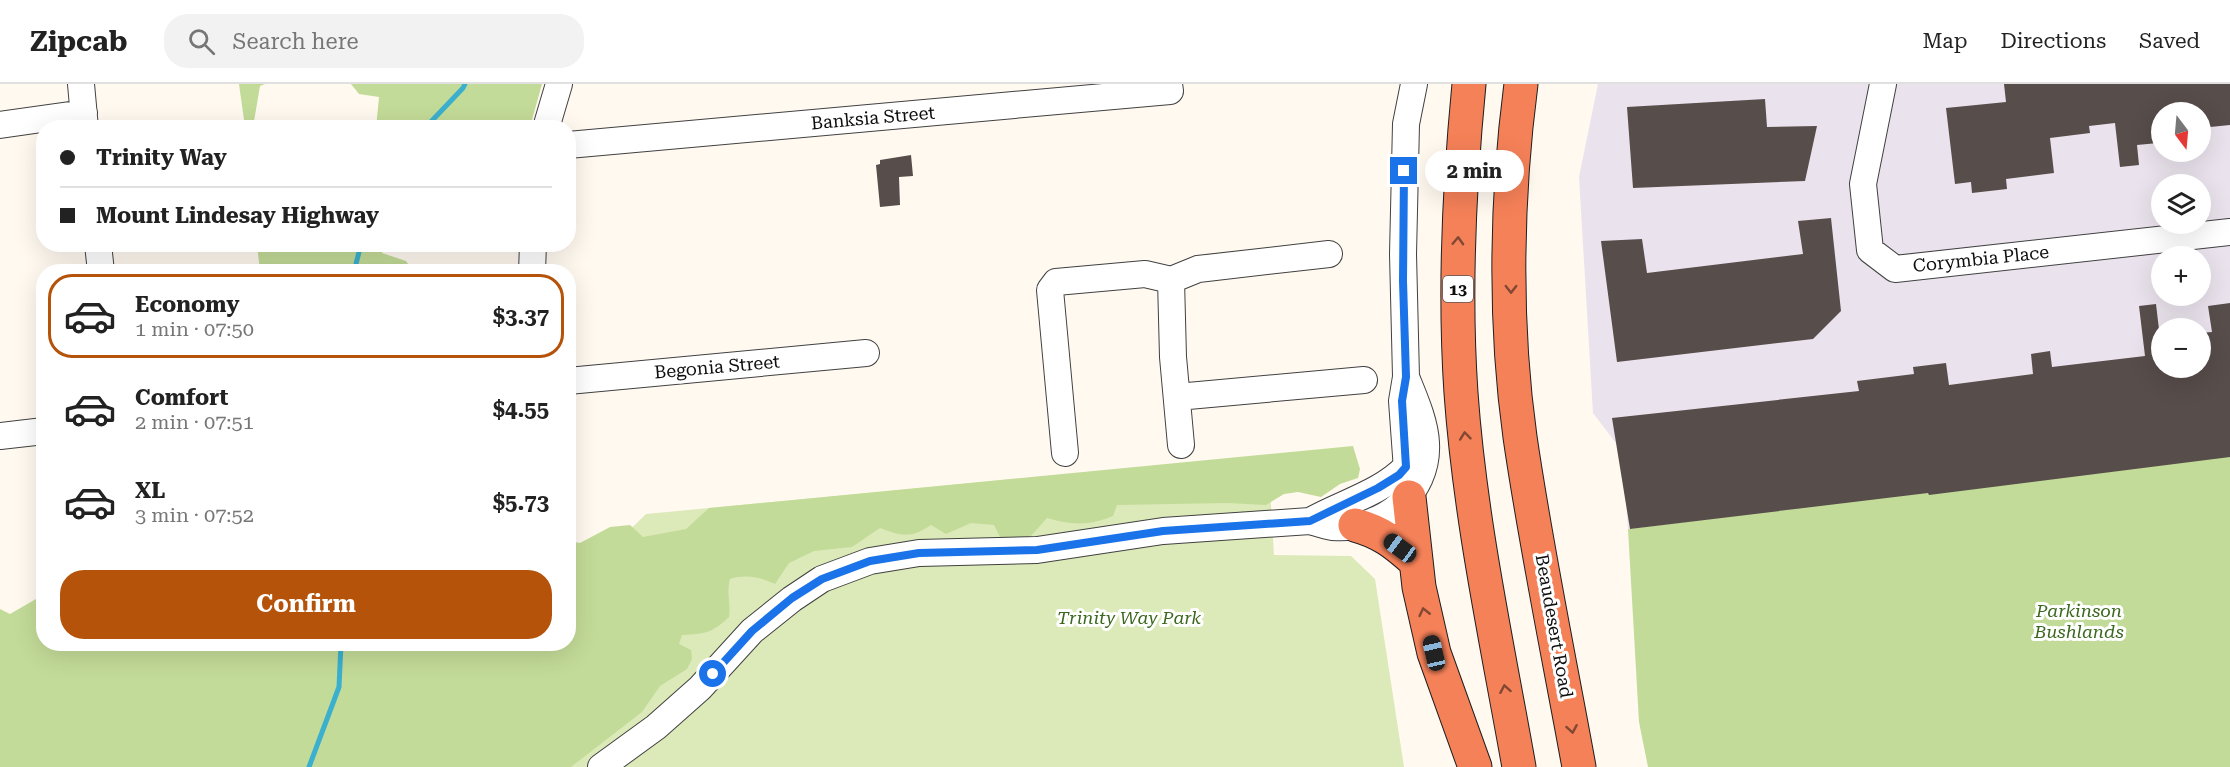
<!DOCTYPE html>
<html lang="en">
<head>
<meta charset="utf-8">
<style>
  body { margin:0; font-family:"Roboto Serif",serif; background:#f2f2f2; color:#222; height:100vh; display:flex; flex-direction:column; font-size:22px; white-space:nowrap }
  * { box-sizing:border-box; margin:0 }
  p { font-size:20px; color:#767676 }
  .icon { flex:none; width:33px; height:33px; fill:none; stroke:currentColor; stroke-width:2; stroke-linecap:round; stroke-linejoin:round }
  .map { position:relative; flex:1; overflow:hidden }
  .drawer { position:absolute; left:36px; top:180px; width:540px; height:387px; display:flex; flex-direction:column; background:#fff; border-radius:24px; box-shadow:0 6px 24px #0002 }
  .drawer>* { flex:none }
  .guide { position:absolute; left:36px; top:36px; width:540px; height:132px; border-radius:24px; box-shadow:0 6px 24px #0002; display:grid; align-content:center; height:132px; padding:0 24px; background:#fff }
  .needle { width:39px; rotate:164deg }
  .buttons { position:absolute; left:2151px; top:18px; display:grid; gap:12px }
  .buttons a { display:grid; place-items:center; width:60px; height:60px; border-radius:50%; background:#fff; box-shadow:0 6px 24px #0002; font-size:30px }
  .end { position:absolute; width:27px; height:27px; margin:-14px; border:8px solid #1a73e8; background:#fff; box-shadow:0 0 0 3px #fff }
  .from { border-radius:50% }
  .bubble { position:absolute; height:42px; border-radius:21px; background:#fff; box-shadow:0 6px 24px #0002; font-size:20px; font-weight:700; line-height:42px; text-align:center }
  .car { position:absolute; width:18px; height:36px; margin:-18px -9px; border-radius:8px; box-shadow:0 0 4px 2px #0007; background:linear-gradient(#222 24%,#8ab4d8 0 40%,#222 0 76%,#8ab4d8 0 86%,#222 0) }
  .guide b { display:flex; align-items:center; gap:21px; height:57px; font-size:22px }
  .guide b+b { border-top:2px solid #e0e0e0 }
  .guide i { width:15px; height:15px; background:#222 }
  ul { padding:10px 0 0; list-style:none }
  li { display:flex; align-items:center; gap:18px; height:84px; margin:0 12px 9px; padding:0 12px; border:3px solid transparent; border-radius:24px }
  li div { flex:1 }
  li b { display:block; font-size:22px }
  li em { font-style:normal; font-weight:700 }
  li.active { border-color:#b45309 }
  li>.icon { width:54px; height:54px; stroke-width:1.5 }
  .cta { display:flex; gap:12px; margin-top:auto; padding:12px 24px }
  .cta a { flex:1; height:69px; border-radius:24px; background:#b45309; color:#fff; font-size:24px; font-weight:700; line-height:69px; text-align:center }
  header { display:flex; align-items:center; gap:36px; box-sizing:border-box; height:84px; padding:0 30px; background:#fff; border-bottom:2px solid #e0e0e0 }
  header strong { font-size:28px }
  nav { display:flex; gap:33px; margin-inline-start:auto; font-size:21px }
  .search { width:420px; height:54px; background:#f2f2f2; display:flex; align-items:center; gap:15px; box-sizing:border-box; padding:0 21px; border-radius:24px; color:#767676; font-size:22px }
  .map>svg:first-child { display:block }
  .industrial { fill:#eae3ed; fill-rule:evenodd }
  .green { fill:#dceab9 }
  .forest { fill:#c3db98 }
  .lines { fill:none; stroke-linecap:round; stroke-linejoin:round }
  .stream { stroke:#3bb0ce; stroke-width:5 }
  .building { fill:#574d4b }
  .minor-casing { stroke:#414141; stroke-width:28 }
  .highway-casing { stroke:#1f1f1f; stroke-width:35 }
  .minor { stroke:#fff; stroke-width:26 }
  .highway { stroke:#f58158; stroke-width:33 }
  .oneway { stroke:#824833 }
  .route { stroke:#1a73e8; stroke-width:8 }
  .labels { text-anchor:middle; stroke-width:6; stroke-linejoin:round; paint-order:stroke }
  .shield { fill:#fff; stroke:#565656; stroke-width:1.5 }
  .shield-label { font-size:16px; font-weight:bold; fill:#0e0e0e }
  .street-label { font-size:18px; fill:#0e0e0e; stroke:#fff }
  .park-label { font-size:18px; font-style:italic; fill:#3b671e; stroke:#fff }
</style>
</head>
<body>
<header>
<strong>Zipcab</strong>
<div class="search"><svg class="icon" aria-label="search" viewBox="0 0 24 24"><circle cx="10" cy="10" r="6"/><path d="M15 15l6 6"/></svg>Search here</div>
<nav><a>Map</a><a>Directions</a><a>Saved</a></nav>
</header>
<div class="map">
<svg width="2230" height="683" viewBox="0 0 2230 683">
  <rect width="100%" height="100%" fill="#fff9f0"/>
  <path class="industrial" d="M1598 0H2230V371L1628 445 1622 367 1593 329 1579 93ZM2162 28H2200V68H2162ZM2162 100H2200V140H2162ZM2162 172H2200V212H2162ZM2162 244H2200V284H2162Z"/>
  <path class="green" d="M1268 371 1274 471 1351 472 1375 495 1404 683H385L568 560 569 505 646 430Z"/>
  <path class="forest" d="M239 0H265L260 2 253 43H245Z
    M351 0H542L530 43 376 44 379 13 359 10Z
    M257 161H382V169L406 177 413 187H260Z
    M1353 362 1360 385 1358 394 1340 400 1321 413 1298 408 1284 410 1266 421 1227 419 1117 421 1113 432C1090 442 1070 441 1047 434L1030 453H1000L994 441 971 439 946 450 931 441C910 455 902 452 880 444L852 463 814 467 789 479 775 500C759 493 747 490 730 495 726 511 731 517 729 533 712 549 705 550 682 551L679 560 691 566 692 575 687 585 660 602 642 628 571 683H0V525L10 530 36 515 43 513 44 560H568L569 457 580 459 610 443 630 441 643 453 686 445 709 424Z
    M2230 371V683H1648L1639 638 1628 445Z"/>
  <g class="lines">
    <path class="stream" d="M425 44 463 4 465 0
      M354 188 361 160
      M309 683 339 603 341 560"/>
  </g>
  <path class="building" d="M2004 0H2230V41L2200 44V28H2162V41L2156 42 2158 59 2137 61 2139 81 2120 83 2115 39 2089 42 2090 49 2050 54 2054 89 2006 95 2007 105 1972 109 1971 98 1955 100 1946 24 2006 18Z
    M1765 15 1767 43 1817 42 1805 97 1633 104 1627 23Z
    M911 71 913 92 899 93 900 121 880 123 876 81 880 80V76Z
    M1831 134 1841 227 1813 255 1617 278 1601 157 1642 155 1647 189 1803 170 1798 137Z
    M2230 219V373L1929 411 1928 409 1630 445 1612 334 1859 307 1857 297 1914 290 1913 283 1946 279 1949 301 2033 290 2031 270 2050 267 2052 283 2145 272 2139 222 2156 220 2160 254H2162V284H2200V249L2212 248 2208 222Z"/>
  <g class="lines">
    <defs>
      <path id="minor" d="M81 0 85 44
        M1883 0 1863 100 1870 166 1895 185 2230 148
        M0 41 84 29
        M546 44 559 0
        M568 61 1170 7 1169 0
        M98 160 101 188
        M532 188 533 160
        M1171 196 1173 273 1181 361
        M568 297 866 269
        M1177 313 1364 296
        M0 352 44 347
        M1065 369 1050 206 1056 198 1145 190 1171 196 1198 185 1329 170
        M1409 413 1402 317 1406 293 1403 170 1406 40 1414 0
        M1310 437C1342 419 1381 409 1406 383
        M601 683 656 643 700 604 752 547 792 515 822 495 870 477 919 469 1037 466 1163 447 1310 437C1317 439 1325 442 1333 443 1382 447 1429 410 1426 359 1425 337 1414 313 1406 293"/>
      <path id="highway" d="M1469 0C1459 103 1454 206 1461 309 1470 435 1497 559 1519 683
        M1521 0C1506 114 1504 239 1520 353 1536 463 1559 573 1579 683
        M1409 413 1419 503 1434 569 1475 683
        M1355 441C1381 448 1395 459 1415 477"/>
    </defs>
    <use href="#minor" class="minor-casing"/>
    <use href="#highway" class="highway-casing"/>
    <use href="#minor" class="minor"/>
    <use href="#highway" class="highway"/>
  </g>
  <defs><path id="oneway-chevron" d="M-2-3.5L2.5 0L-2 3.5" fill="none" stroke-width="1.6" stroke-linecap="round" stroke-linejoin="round" transform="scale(1.5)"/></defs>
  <g class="oneway">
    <use href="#oneway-chevron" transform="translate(1458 157) rotate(-88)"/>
    <use href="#oneway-chevron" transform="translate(1511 205) rotate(90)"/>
    <use href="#oneway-chevron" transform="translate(1465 352) rotate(-96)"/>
    <use href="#oneway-chevron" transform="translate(1424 528) rotate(-103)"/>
    <use href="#oneway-chevron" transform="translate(1505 605) rotate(-100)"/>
    <use href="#oneway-chevron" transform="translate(1572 645) rotate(80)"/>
  </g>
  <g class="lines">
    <path class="route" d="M713 590 752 547 792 514 822 495 870 477 919 469 1037 466 1163 447 1310 437 1378 404 1399 391 1406 383 1402 317 1406 293 1403 197 1404 87"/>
  </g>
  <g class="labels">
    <rect class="shield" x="1443" y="192" width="30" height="26" rx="4.5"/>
    <g class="shield-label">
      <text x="1458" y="211">13</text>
    </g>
    <g class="street-label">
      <text transform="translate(873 34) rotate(-5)" y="6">Banksia Street</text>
      <text transform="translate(1981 175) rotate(-6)" y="6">Corymbia Place</text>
      <text transform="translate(717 283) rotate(-5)" y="6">Begonia Street</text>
      <text transform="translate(1554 542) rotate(80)" y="6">Beaudesert Road</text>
    </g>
    <g class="park-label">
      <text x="2079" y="533">Parkinson<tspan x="2079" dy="21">Bushlands</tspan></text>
      <text x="1129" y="540">Trinity Way Park</text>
    </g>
  </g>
</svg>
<div class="buttons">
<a><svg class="needle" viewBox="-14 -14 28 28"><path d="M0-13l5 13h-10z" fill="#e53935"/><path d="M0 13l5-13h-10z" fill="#767676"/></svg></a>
<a><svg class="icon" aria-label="layers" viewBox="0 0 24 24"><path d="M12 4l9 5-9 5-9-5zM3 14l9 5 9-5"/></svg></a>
<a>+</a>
<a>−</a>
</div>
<i class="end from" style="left:713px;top:590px"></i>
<i class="end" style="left:1404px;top:87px"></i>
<div class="bubble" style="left:1425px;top:66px;width:99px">2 min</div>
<i class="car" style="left:1400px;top:464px;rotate:306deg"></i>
<i class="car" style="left:1434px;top:569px;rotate:347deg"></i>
<div class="guide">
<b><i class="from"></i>Trinity Way</b>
<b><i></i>Mount Lindesay Highway</b>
</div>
<section class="drawer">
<ul>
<li class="active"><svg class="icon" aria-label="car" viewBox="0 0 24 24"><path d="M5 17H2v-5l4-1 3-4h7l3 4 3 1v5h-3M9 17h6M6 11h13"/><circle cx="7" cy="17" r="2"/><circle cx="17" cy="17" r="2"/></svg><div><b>Economy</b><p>1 min · 07:50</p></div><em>$3.37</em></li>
<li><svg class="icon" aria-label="car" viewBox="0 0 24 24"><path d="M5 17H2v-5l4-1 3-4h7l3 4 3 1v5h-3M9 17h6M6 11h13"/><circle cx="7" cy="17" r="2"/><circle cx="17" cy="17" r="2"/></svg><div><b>Comfort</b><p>2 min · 07:51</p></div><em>$4.55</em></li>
<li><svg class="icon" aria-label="car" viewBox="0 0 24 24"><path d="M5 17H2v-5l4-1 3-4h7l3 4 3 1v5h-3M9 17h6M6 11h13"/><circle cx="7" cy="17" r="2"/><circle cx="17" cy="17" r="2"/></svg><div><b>XL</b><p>3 min · 07:52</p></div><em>$5.73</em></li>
</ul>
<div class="cta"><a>Confirm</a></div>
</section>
</div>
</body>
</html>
